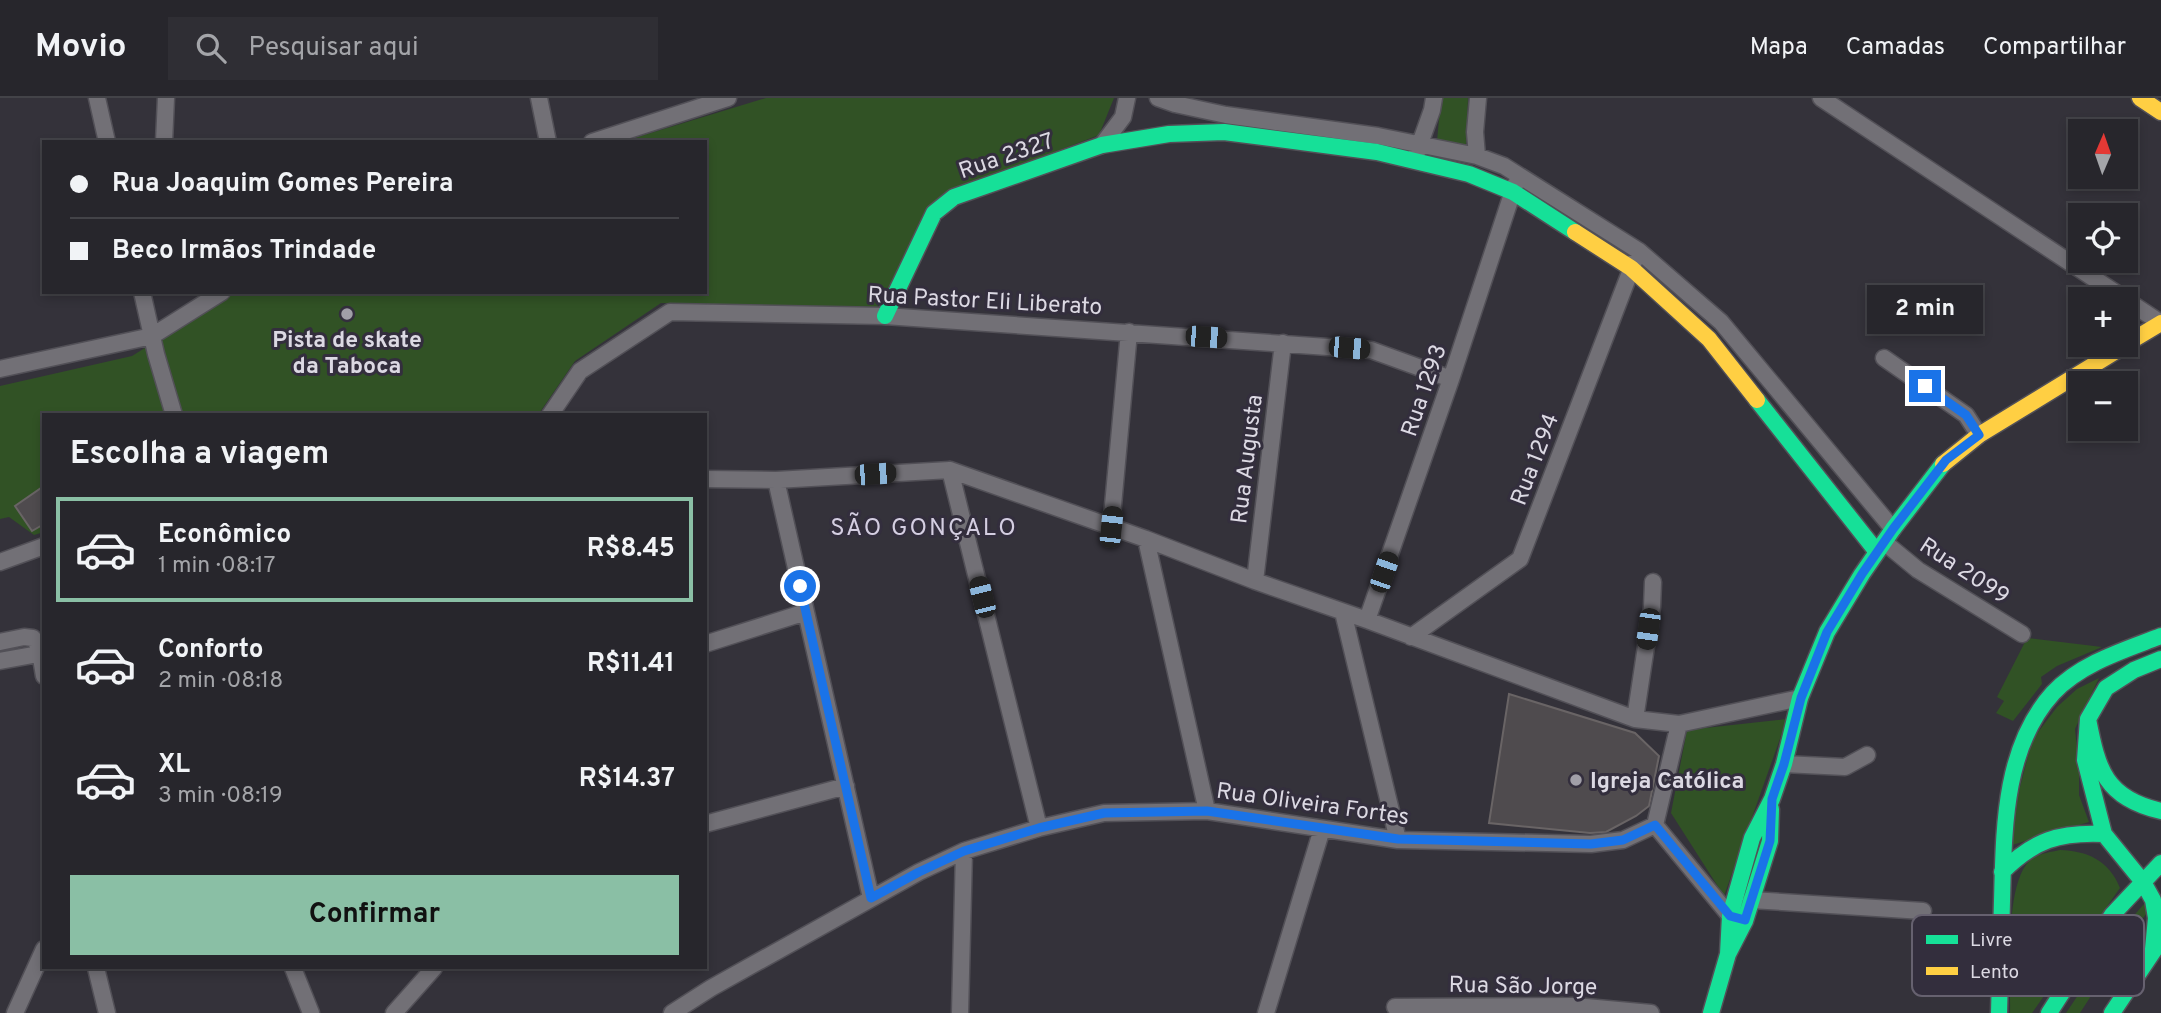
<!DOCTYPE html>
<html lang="pt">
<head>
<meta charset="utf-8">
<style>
  body { margin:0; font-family:Overpass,sans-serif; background:#2f2e34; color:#f1f3f6; height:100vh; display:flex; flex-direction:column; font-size:26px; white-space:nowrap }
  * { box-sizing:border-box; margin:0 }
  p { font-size:23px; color:#a4a5a9 }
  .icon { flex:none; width:38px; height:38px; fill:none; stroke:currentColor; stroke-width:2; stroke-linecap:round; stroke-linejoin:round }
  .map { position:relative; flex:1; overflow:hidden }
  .sheet { position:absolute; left:42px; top:315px; width:665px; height:556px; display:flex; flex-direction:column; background:#27262c; border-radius:0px; box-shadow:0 4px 10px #0003,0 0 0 2px #434348 }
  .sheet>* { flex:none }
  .guide { position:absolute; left:42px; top:42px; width:665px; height:154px; border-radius:0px; box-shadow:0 4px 10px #0003,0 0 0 2px #434348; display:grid; align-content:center; height:154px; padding:0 28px; background:#27262c }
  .needle { width:46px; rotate:2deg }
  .controls { position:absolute; left:2068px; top:21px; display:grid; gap:14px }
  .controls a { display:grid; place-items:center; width:70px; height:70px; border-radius:0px; background:#27262c; box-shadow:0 4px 10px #0003,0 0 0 2px #434348; font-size:35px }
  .end { position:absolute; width:32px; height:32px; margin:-16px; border:9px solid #1a73e8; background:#fff; box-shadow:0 0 0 4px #fff }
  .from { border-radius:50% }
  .bubble { position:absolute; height:49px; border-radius:0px; background:#27262c; box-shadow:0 4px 10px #0003,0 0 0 2px #434348; font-size:23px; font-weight:700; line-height:49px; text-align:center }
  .car { position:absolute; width:21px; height:42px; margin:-21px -10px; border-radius:9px; box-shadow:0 0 5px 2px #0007; background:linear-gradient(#222 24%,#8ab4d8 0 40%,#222 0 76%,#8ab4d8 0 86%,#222 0) }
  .guide b { display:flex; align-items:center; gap:24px; height:66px; font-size:26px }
  .guide b+b { border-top:2px solid #434348 }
  .guide i { width:18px; height:18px; background:#f1f3f6 }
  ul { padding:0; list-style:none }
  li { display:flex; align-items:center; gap:21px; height:105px; margin:0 14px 10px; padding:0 14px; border:4px solid transparent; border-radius:0px }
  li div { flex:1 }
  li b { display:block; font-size:26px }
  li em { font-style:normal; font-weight:700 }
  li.active { border-color:#8abfa5 }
  li>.icon { width:63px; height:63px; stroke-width:1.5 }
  h2 { padding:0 28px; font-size:32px; line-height:84px }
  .action { display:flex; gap:14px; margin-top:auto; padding:14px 28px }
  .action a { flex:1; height:80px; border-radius:0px; background:#8abfa5; color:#111; font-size:28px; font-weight:700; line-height:80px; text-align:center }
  header { display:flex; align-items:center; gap:42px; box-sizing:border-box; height:98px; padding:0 35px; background:#27262c; border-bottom:2px solid #434348 }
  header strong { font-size:33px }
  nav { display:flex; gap:38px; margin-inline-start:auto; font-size:24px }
  .search { width:490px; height:63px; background:#2f2e34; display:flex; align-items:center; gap:18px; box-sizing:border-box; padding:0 24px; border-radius:0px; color:#a4a5a9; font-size:26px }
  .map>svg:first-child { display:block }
  .green { fill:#315225 }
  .building { fill:#4f4b4e; stroke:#696465; stroke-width:2 }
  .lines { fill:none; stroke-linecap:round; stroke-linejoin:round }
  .street-casing { stroke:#525057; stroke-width:19 }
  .fast-casing { stroke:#525057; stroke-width:19 }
  .slow-casing { stroke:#525057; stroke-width:19 }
  .street { stroke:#727076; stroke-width:16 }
  .fast { stroke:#16e098; stroke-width:16 }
  .slow { stroke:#ffcf43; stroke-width:16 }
  .route { stroke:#1a73e8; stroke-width:9 }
  .poi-dot { fill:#a19fa8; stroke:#332e3d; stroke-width:2.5 }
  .labels { text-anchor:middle; stroke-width:6; stroke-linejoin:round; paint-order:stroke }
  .street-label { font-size:23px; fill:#dcd9e3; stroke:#332e3d }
  .poi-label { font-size:23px; font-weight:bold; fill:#dcd9e3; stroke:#332e3d }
  .neighbourhood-label { font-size:24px; letter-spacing:2px; fill:#d4cee1; stroke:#332e3d }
  .key { fill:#332e3d; stroke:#66616f; stroke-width:2 }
  .key-label { font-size:19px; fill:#dcd9e3 }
</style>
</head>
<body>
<header>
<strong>Movio</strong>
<div class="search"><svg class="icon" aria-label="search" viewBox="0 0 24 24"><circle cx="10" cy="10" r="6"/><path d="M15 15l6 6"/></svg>Pesquisar aqui</div>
<nav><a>Mapa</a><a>Camadas</a><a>Compartilhar</a></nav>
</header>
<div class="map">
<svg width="2161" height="915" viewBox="0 0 2161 915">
  <rect width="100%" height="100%" fill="#34323a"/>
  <path class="green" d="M766 0H1114L1099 37 942 97 876 211 661 205 575 263 538 317H44V434L34 437 9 419 0 421V288L132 258 234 194H705V44H621Z
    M1441 0H1468L1466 52 1437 43Z
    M2027 540 2102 549 2057 568 2041 579 2042 586 2013 623 1996 615 2004 603 1997 599Z
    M2099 580 2075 631 2079 669V697L2089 724 2012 747 2018 697 2032 642 2057 609 2077 591Z
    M1787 621 1724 798 1671 715 1687 632Z
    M2060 752C2087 753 2109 762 2120 790L2032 915H2010C2011 880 2003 780 2033 760 2041 755 2051 754 2060 752Z
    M2144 806 2149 812 2125 845 2080 915H2066L2123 830Z"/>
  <path class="building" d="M44 388V426L32 433 15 408Z
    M1509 596 1635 635 1659 658 1649 708 1636 718 1606 734 1590 735 1489 725Z"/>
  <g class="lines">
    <defs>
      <path id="street" d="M97 0 107 44
        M539 0 548 44
        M1158 0 1175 6 1226 17 1378 38 1477 58 1504 68 1639 153 1721 224 1893 431
        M1821 0 2125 201
        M164 44 166 0
        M592 44 728 0
        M1102 47 1123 19 1127 0
        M1416 57 1432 12 1434 0
        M1477 58 1475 34 1478 0
        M142 194 156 256 174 317
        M2126 202 2161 225
        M1884 260 1966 317 1979 337
        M0 271 152 238 222 194
        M550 317 580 273 670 214 885 218 1371 252 1451 281
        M950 372 1039 730
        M705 381 776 382 950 372 1146 441 1255 483 1367 522 1635 621 1679 626 1800 600
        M776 382 871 800
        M1111 429 1129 234
        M1146 441 1207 713
        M1884 444 1918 472 2022 536
        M0 464 44 448
        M1255 483 1283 245
        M1343 514 1398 742
        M1367 522 1451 281 1515 87
        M1411 539 1520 461 1634 164
        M0 544 24 539 33 540 39 548 44 578
        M705 546 806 514
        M0 563 44 555
        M1635 621 1652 509 1653 484
        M1784 666 1845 669 1867 657
        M705 726 846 688
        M1655 727 1730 818 1735 820
        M1655 727 1679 626
        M1751 802 1923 813
        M96 870 107 915
        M293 870 311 915
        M1395 909 1575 908 1651 915
        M15 915 44 851
        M394 915 434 870
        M672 915 711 890 919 774 964 753 1039 730 1104 715 1207 713 1398 742 1591 746 1623 742 1655 727
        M960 915 964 753
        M1266 915 1322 731"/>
      <path id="fast" d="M885 218 934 115 954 99 1102 47 1169 36 1224 34 1377 54 1469 76 1513 94 1575 134
        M1757 302 1877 454
        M2088 621C2098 672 2105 700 2161 713
        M2002 774C2034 742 2059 734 2104 736
        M2153 851 2156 820 2153 802 2143 784 2104 736 2085 662 2088 621 2106 590 2134 572 2161 561
        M1728 856 1730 818 1752 740 1772 701 1784 666 1800 600 1827 534 1862 476 1893 431 1943 366
        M1711 915 1728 856 1745 823 1770 743 1771 711
        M1999 915C2000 878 2001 840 2002 803 2004 733 2003 650 2053 595 2081 565 2125 552 2161 538
        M2049 915 2112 817 2161 765
        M2112 915 2161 842"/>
      <path id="slow" d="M2140 0 2161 14
        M1575 134 1631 170 1709 241 1757 302
        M2126 246 2161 225
        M1943 366 1979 337 2126 247"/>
    </defs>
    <use href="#street" class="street-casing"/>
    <use href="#fast" class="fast-casing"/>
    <use href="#slow" class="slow-casing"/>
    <use href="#street" class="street"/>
    <use href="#fast" class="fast"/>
    <use href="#slow" class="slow"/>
  </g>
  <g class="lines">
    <path class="route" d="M800 488 871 800 919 774 964 753 1039 730 1104 715 1207 713 1398 741 1591 746 1623 742 1655 727 1730 818 1745 822 1770 743 1772 701 1784 666 1801 600 1827 534 1862 476 1893 431 1946 362 1979 337 1966 317 1925 288"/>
  </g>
  <g class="poi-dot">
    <circle cx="347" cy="216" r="7"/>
    <circle cx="1576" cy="682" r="7"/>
  </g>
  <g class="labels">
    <g class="street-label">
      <text transform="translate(1006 57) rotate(-19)" y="8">Rua 2327</text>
      <text transform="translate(985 202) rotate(3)" y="8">Rua Pastor Eli Liberato</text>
      <text transform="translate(1423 292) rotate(-71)" y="8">Rua 1293</text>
      <text transform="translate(1246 361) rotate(-83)" y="8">Rua Augusta</text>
      <text transform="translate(1534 361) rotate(-69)" y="8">Rua 1294</text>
      <text transform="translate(1965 472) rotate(33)" y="8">Rua 2099</text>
      <text transform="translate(1313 705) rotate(8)" y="8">Rua Oliveira Fortes</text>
      <text transform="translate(1523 887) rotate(1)" y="8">Rua São Jorge</text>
    </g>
    <g class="poi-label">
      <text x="347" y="249">Pista de skate<tspan x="347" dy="26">da Taboca</tspan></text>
      <text x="1590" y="690" text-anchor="start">Igreja Católica</text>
    </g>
    <g class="neighbourhood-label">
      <text x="924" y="437">SÃO GONÇALO</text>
    </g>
  </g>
  <rect x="1912" y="817" width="232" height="81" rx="10" class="key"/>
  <rect x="1926" y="837" width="32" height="9" fill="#16e098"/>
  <rect x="1926" y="869" width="32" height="8" fill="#ffcf43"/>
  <g class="key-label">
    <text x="1970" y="848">Livre</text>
    <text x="1970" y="880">Lento</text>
  </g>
</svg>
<div class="controls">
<a><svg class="needle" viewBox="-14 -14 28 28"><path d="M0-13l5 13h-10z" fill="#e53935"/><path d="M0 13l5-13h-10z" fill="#a4a5a9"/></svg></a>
<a><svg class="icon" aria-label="locate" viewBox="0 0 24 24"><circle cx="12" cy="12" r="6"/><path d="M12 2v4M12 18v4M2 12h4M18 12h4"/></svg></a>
<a>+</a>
<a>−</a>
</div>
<i class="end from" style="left:800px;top:488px"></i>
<i class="end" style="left:1925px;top:288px"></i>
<div class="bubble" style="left:1867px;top:187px;width:116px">2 min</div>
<i class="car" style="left:1206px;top:239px;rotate:94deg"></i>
<i class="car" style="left:1349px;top:250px;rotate:95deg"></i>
<i class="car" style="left:875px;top:376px;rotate:86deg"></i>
<i class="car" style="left:1111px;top:429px;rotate:6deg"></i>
<i class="car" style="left:1384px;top:474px;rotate:19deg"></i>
<i class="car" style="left:982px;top:499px;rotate:346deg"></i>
<i class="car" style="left:1648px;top:531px;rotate:188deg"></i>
<div class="guide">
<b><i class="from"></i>Rua Joaquim Gomes Pereira</b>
<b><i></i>Beco Irmãos Trindade</b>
</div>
<section class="sheet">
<h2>Escolha a viagem</h2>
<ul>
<li class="active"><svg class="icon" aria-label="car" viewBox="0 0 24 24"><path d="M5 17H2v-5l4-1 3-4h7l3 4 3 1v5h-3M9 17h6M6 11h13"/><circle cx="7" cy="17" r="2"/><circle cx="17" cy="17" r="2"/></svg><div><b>Econômico</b><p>1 min · 08:17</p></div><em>R$8.45</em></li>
<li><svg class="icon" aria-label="car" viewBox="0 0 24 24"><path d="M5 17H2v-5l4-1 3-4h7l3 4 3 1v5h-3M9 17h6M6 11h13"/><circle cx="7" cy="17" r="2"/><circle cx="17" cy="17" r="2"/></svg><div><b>Conforto</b><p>2 min · 08:18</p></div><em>R$11.41</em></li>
<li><svg class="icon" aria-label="car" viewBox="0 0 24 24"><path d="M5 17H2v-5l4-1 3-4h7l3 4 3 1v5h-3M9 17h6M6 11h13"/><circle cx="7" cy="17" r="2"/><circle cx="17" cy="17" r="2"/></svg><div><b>XL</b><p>3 min · 08:19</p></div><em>R$14.37</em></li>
</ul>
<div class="action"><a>Confirmar</a></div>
</section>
</div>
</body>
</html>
